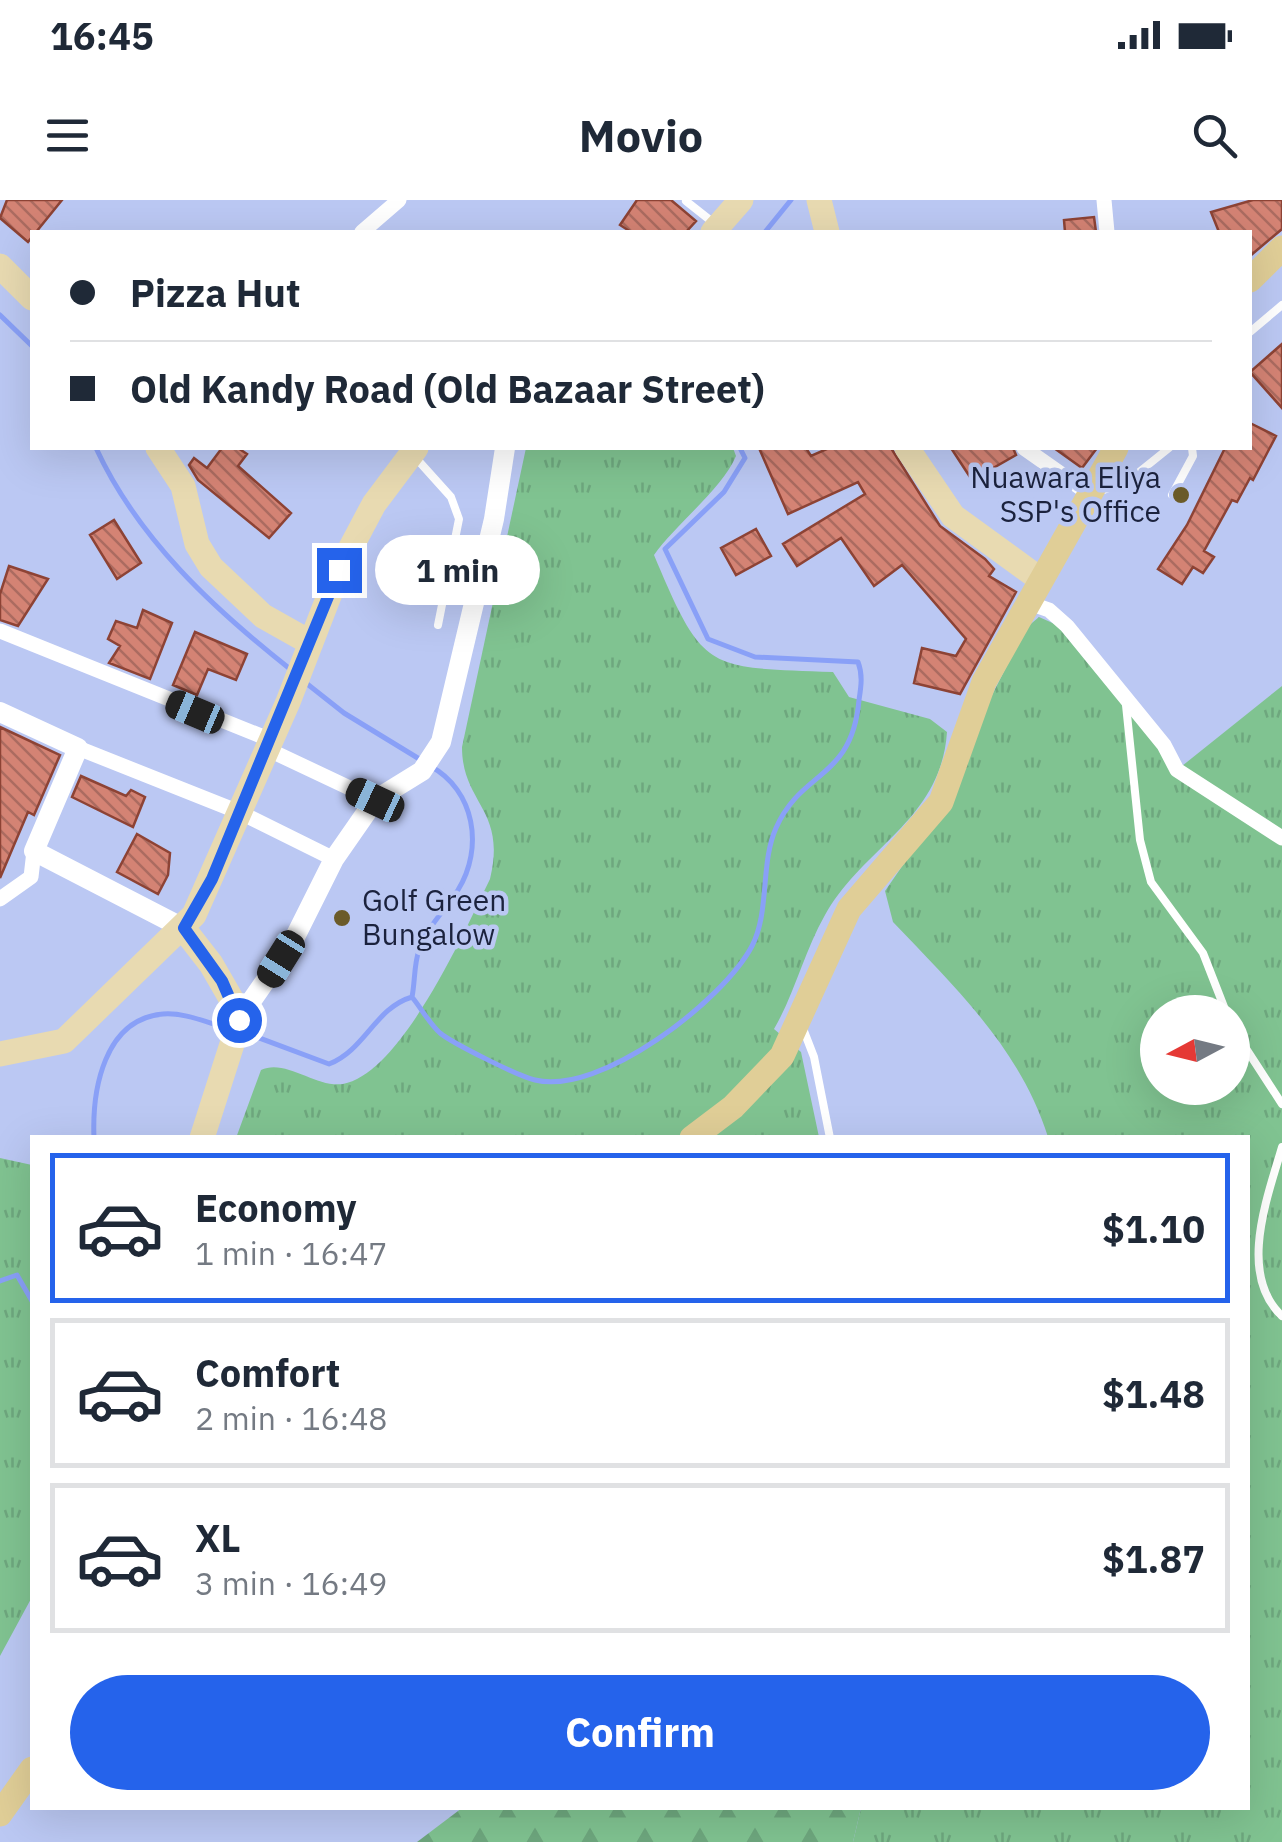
<!DOCTYPE html>
<html lang="en">
<head>
<meta charset="utf-8">
<style>
  body { margin:0; font-family:"IBM Plex Sans",sans-serif; background:#f6f6f7; color:#1f2937; height:100vh; display:flex; flex-direction:column; font-size:38px; white-space:nowrap }
  * { box-sizing:border-box; margin:0 }
  p { font-size:32px; color:#747a83 }
  .icon { flex:none; width:55px; height:55px; fill:none; stroke:currentColor; stroke-width:2; stroke-linecap:round; stroke-linejoin:round }
  .map { position:relative; flex:1; overflow:hidden }
  .panel { position:absolute; left:30px; top:935px; width:1220px; height:675px; display:flex; flex-direction:column; background:#fff; border-radius:0px; box-shadow:0 10px 40px #0002 }
  .panel>* { flex:none }
  .banner { position:absolute; left:30px; top:30px; width:1222px; height:220px; border-radius:0px; box-shadow:0 10px 40px #0002; display:grid; align-content:center; height:220px; padding:0 40px; background:#fff }
  .needle { width:65px; rotate:263deg }
  .fabs { position:absolute; left:1140px; top:795px; display:grid; gap:20px }
  .fabs a { display:grid; place-items:center; width:110px; height:110px; border-radius:50%; background:#fff; box-shadow:0 10px 40px #0002; font-size:50px }
  .end { position:absolute; width:45px; height:45px; margin:-22px; border:12px solid #2563eb; background:#fff; box-shadow:0 0 0 5px #fff }
  .from { border-radius:50% }
  .bubble { position:absolute; height:70px; border-radius:35px; background:#fff; box-shadow:0 10px 40px #0002; font-size:32px; font-weight:800; line-height:70px; text-align:center }
  .car { position:absolute; width:30px; height:60px; margin:-30px -15px; border-radius:12px; box-shadow:0 0 8px 2px #0007; background:linear-gradient(#222 24%,#8ab4d8 0 40%,#222 0 76%,#8ab4d8 0 86%,#222 0) }
  .banner b { display:flex; align-items:center; gap:35px; height:95px; font-size:38px }
  .banner b+b { border-top:2px solid #e0e1e3 }
  .banner i { width:25px; height:25px; background:#1f2937 }
  ul { padding:18px 0 0; list-style:none }
  li { display:flex; align-items:center; gap:30px; height:150px; margin:0 20px 15px; padding:0 20px; border:5px solid #e0e1e3; border-radius:0px }
  li div { flex:1 }
  li b { display:block; font-size:38px }
  li em { font-style:normal; font-weight:800 }
  li.current { border-color:#2563eb }
  li>.icon { width:90px; height:90px; stroke-width:1.5 }
  .cta { display:flex; gap:20px; margin-top:auto; padding:20px 40px }
  .cta a { flex:1; height:115px; border-radius:60px; background:#2563eb; color:#fff; font-size:40px; font-weight:800; line-height:115px; text-align:center }
  .status { display:flex; justify-content:space-between; align-items:center; height:70px; padding:0 50px; background:#fff; direction:ltr }
  .status svg { height:28px; fill:currentColor }
  header { display:flex; justify-content:space-between; align-items:center; height:130px; padding:0 40px; background:#fff; font-size:45px; font-weight:800 }
  .map>svg:first-child { display:block }
  .grass { fill:url(#grass-tufts); fill-rule:evenodd }
  .forest { fill:url(#forest-firs) }
  .lines { fill:none; stroke-linecap:round; stroke-linejoin:round }
  .stream { stroke:#89a0f7; stroke-width:5 }
  .building { fill:url(#building-back-hatch); stroke:#8d4335; stroke-width:2.5 }
  .service { stroke:#fff; stroke-width:8 }
  .minor { stroke:#fff; stroke-width:15 }
  .tertiary { stroke:#fff; stroke-width:20 }
  .primary { stroke:#e8dab1; stroke-width:25 }
  .trunk { stroke:#e0ce97; stroke-width:25 }
  .route { stroke:#2563eb; stroke-width:12 }
  .poi-dot { fill:#6b5b29; stroke:#bbc8f3; stroke-width:4 }
  .labels { text-anchor:middle; stroke-width:9; stroke-linejoin:round; paint-order:stroke }
  .poi-label { font-size:30px; fill:#1b223d; stroke:#bbc8f3; text-anchor:end }
</style>
</head>
<body>
<div class="status"><b>16:45</b><svg viewBox="0 0 49 12"><path d="M0 12V9h3v3zM5 12V6h3v6zM10 12V3h3v9zM15 12V0h3v12zM26 1h20v11H26zM47 4h2v5h-2z"/></svg></div>
<header><svg class="icon" aria-label="menu" viewBox="0 0 24 24"><path d="M4 6h16M4 12h16M4 18h16"/></svg>Movio<svg class="icon" aria-label="search" viewBox="0 0 24 24"><circle cx="10" cy="10" r="6"/><path d="M15 15l6 6"/></svg></header>
<div class="map">
<svg width="1282" height="1642" viewBox="0 0 1282 1642">
  <defs>
    <pattern id="grass-tufts" width="24" height="20" patternUnits="userSpaceOnUse" patternTransform="scale(2.5)"><rect width="24" height="20" fill="#80c391"/><path d="M3 7l-1-3M5 7V3M7 7l1-3M15 17l-1-3M17 17v-4M19 17l1-3" fill="none" stroke="#6ea77e"/></pattern>
    <pattern id="forest-firs" width="22" height="20" patternUnits="userSpaceOnUse" patternTransform="scale(2.5)"><rect width="22" height="20" fill="#80c391"/><path d="M5 1l3.5 6h-7zM16 11l3.5 6h-7z" fill="#6ea77e"/></pattern>
    <pattern id="building-back-hatch" width="6" height="6" patternUnits="userSpaceOnUse" patternTransform="scale(2.5)"><rect width="6" height="6" fill="#d48374"/><path d="M-1 5l2 2M0 0l6 6M5-1l2 2" fill="none" stroke="#ab6b60"/></pattern>
  </defs>
  <rect width="100%" height="100%" fill="#bbc8f3"/>
  <path class="grass" d="M526 248H733L736 256C722 289 676 324 654 355 704 474 707 467 833 472L849 497 930 519 947 532C941 620 864 646 825 715 804 752 795 793 774 829L801 852 819 937 236 938 261 870C285 858 316 888 343 884 402 873 465 730 490 679 507 609 462 604 462 547Z
    M1039 417 1057 425 1170 563 1182 566 1282 486V1642H853L861 1608H1248V938L1048 937C1021 850 955 787 893 722L885 691 961 581 988 503 1026 428ZM1158 812H1232V888H1158Z
    M0 958 32 965V1397L0 1456Z"/>
  <path class="forest" d="M462 1608H861L853 1642H417Z"/>
  <g class="lines">
    <path class="stream" d="M765 32 791 0
      M0 115 32 146
      M96 248C138 339 213 408 290 469
      M306 483 344 513 421 560
      M412 797C421 808 429 823 440 833 452 843 520 877 535 880 600 896 723 801 752 746 770 711 760 664 776 628 801 570 852 580 859 500 861 487 863 475 858 462L755 457 708 439 665 349 724 292 745 258 740 248
      M412 797C415 782 414 764 419 750 426 728 446 709 458 690 484 648 475 590 430 566
      M246 833 329 864C365 850 375 808 412 797
      M94 938C92 890 104 819 163 814 185 812 210 824 231 829
      M0 1081 17 1075 32 1101"/>
  </g>
  <path class="building" d="M7 0H62L28 42 0 18Z
    M637 0H671L696 21 686 32H631L620 25Z
    M1253 0H1282V29L1250 56V32H1219L1211 12Z
    M1094 17 1096 32H1065L1064 20Z
    M1282 144V208L1250 172Z
    M1250 223 1276 236 1253 280 1250 278 1237 302 1232 300 1204 351 1214 357 1203 373 1193 367 1182 384 1158 369 1187 325 1225 248H1250Z
    M222 248H238L247 254 238 266 291 313 269 338 198 280 189 265 194 258 207 268Z
    M759 248H806L811 256 829 248H891L940 326 985 359 994 369 989 376 1016 392 960 494 914 483 922 448 956 456 966 439 902 365 874 386 841 338 797 366 783 344 865 294 858 282 788 314Z
    M951 248H1013L1016 255 972 280Z
    M1054 248H1097L1082 268Z
    M114 320 141 363 117 379 90 335Z
    M756 329 771 356 736 375 721 348Z
    M9 366 48 379 18 426 0 420V394Z
    M143 410 172 423 150 479 109 463 120 446 108 439 116 421 137 428Z
    M195 432 247 454 236 480 208 469 197 495 173 485Z
    M0 527 60 555 34 615 28 612 0 678Z
    M81 576 126 596 131 590 145 597 133 627 72 597Z
    M137 634 170 653 168 675 158 694 117 672Z"/>
  <g class="lines">
    <path class="service" d="M686 1 715 24
      M1250 132 1282 105
      M415 257 451 297 459 319 438 425
      M1098 292 1128 281 1169 248
      M1172 295 1193 256 1192 248
      M1126 505 1140 640 1151 682 1203 753 1226 812
      M802 826 814 857 830 938
      M1232 827 1282 904
      M1282 947C1268 996 1237 1074 1282 1116"/>
    <path class="minor" d="M1104 0 1107 32
      M362 32 399 0
      M1024 248 1088 293
      M1029 403 1049 410 1067 426 1164 545 1177 570 1282 638
      M0 431 271 540
      M78 548 239 612 334 659
      M267 549 375 600
      M0 699 31 677 34 651"/>
    <path class="tertiary" d="M0 512 78 548 34 651 183 728
      M241 816 293 741 334 659 375 600 422 571 441 542 494 319 505 248"/>
    <path class="primary" d="M819 0 827 32
      M713 32 741 0
      M0 66 32 98
      M158 248 183 286 197 344 211 367 263 416 311 443
      M907 248 953 316 1041 380
      M183 728 211 764 241 816 202 938
      M0 854 64 841 194 715 288 502 339 370 374 304 416 248"/>
    <path class="trunk" d="M1250 80 1282 48
      M692 938 733 907 782 856 849 709 941 602 984 482 1116 248
      M0 1614 32 1569"/>
  </g>
  <g class="lines">
    <path class="route" d="M239 820 222 781 184 728 212 679 339 370"/>
  </g>
  <g class="poi-dot">
    <circle cx="1181" cy="295" r="10"/>
    <circle cx="342" cy="718" r="10"/>
  </g>
  <g class="labels">
    <g class="poi-label">
      <text x="1161" y="288">Nuawara Eliya<tspan x="1161" dy="34">SSP's Office</tspan></text>
      <text x="362" y="711" text-anchor="start">Golf Green<tspan x="362" dy="34">Bungalow</tspan></text>
    </g>
  </g>
</svg>
<div class="fabs">
<a><svg class="needle" viewBox="-14 -14 28 28"><path d="M0-13l5 13h-10z" fill="#e53935"/><path d="M0 13l5-13h-10z" fill="#747a83"/></svg></a>
</div>
<i class="end from" style="left:239px;top:820px"></i>
<i class="end" style="left:339px;top:370px"></i>
<div class="bubble" style="left:375px;top:335px;width:165px">1 min</div>
<i class="car" style="left:195px;top:512px;rotate:293deg"></i>
<i class="car" style="left:375px;top:600px;rotate:295deg"></i>
<i class="car" style="left:281px;top:759px;rotate:212deg"></i>
<div class="banner">
<b><i class="from"></i>Pizza Hut</b>
<b><i></i>Old Kandy Road (Old Bazaar Street)</b>
</div>
<section class="panel">
<ul>
<li class="current"><svg class="icon" aria-label="car" viewBox="0 0 24 24"><path d="M5 17H2v-5l4-1 3-4h7l3 4 3 1v5h-3M9 17h6M6 11h13"/><circle cx="7" cy="17" r="2"/><circle cx="17" cy="17" r="2"/></svg><div><b>Economy</b><p>1 min · 16:47</p></div><em>$1.10</em></li>
<li><svg class="icon" aria-label="car" viewBox="0 0 24 24"><path d="M5 17H2v-5l4-1 3-4h7l3 4 3 1v5h-3M9 17h6M6 11h13"/><circle cx="7" cy="17" r="2"/><circle cx="17" cy="17" r="2"/></svg><div><b>Comfort</b><p>2 min · 16:48</p></div><em>$1.48</em></li>
<li><svg class="icon" aria-label="car" viewBox="0 0 24 24"><path d="M5 17H2v-5l4-1 3-4h7l3 4 3 1v5h-3M9 17h6M6 11h13"/><circle cx="7" cy="17" r="2"/><circle cx="17" cy="17" r="2"/></svg><div><b>XL</b><p>3 min · 16:49</p></div><em>$1.87</em></li>
</ul>
<div class="cta"><a>Confirm</a></div>
</section>
</div>
</body>
</html>
